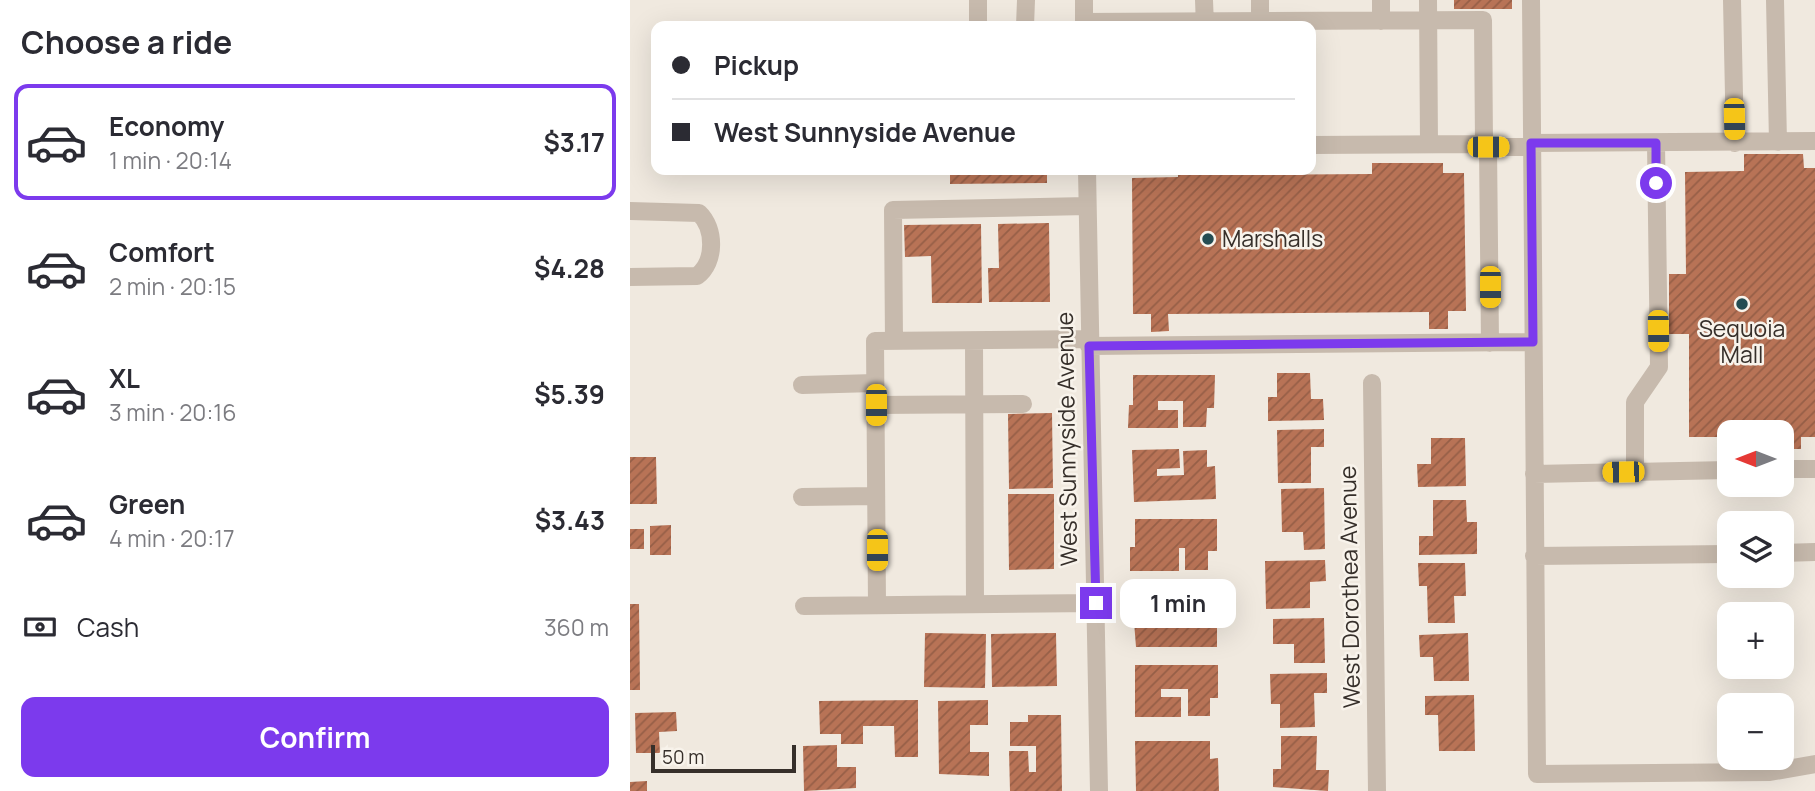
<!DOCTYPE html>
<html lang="en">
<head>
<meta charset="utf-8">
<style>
  body { margin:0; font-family:Manrope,sans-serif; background:#f7f7f7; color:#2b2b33; height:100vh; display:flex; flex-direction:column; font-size:26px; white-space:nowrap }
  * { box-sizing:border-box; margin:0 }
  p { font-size:23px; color:#7c7c81 }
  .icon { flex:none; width:38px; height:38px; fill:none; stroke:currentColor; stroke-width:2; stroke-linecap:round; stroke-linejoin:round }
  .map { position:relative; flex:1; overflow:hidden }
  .drawer { display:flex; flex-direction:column; background:#fff; width:630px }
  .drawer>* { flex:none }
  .banner { position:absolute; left:21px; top:21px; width:665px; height:154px; border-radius:14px; box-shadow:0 7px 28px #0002; display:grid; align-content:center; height:154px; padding:0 21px; background:#fff }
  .needle { width:46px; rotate:270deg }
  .controls { position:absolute; left:1087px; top:420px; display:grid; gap:14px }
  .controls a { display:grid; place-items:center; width:77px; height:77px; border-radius:14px; background:#fff; box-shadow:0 7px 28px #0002; font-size:35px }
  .scale { position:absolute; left:21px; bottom:18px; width:145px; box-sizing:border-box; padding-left:7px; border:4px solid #362f2a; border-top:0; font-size:19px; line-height:24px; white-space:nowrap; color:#362f2a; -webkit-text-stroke:5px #f8f3eb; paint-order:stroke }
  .end { position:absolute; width:32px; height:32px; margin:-16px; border:9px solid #7c3aed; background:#fff; box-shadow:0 0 0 4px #fff }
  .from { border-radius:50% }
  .bubble { position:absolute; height:49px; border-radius:14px; background:#fff; box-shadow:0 7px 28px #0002; font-size:23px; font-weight:700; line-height:49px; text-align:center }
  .car { position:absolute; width:21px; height:42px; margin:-21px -10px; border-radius:9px; box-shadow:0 0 5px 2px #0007; background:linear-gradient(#f5c518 24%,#345 0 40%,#f5c518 0 76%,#345 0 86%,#f5c518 0) }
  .banner b { display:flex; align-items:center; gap:24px; height:66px; font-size:26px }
  .banner b+b { border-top:2px solid #e1e1e2 }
  .banner i { width:18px; height:18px; background:#2b2b33 }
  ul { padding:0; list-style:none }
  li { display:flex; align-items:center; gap:21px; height:116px; margin:0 14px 10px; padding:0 7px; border:4px solid transparent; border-radius:14px }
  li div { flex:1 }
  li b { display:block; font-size:26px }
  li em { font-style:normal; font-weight:700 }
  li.active { border-color:#7c3aed }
  li>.icon { width:63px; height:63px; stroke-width:1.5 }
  h2 { padding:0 21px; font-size:32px; line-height:84px }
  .pay { display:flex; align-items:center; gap:18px; height:77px; padding:0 21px; font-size:26px }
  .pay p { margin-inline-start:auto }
  .cta { display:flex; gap:14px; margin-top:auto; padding:14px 21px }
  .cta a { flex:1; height:80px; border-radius:14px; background:#7c3aed; color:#fff; font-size:28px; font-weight:700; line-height:80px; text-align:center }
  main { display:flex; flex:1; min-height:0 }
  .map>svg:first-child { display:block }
  .building { fill:url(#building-hatch) }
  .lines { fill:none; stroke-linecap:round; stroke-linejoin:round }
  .minor { stroke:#c7baad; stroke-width:18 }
  .route { stroke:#7c3aed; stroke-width:9 }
  .poi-dot { fill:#254d53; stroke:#f8f3eb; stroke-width:2.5 }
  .labels { text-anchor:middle; stroke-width:5; stroke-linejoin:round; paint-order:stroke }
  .poi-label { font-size:23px; fill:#362f2a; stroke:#f8f3eb; text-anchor:start }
  .street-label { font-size:23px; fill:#362f2a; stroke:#f8f3eb }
</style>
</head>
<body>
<main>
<section class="drawer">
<h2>Choose a ride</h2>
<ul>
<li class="active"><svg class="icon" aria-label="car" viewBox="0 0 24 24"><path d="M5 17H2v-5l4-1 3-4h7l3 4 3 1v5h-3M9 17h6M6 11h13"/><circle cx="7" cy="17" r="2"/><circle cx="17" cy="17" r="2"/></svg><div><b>Economy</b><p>1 min · 20:14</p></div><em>$3.17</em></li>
<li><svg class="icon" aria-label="car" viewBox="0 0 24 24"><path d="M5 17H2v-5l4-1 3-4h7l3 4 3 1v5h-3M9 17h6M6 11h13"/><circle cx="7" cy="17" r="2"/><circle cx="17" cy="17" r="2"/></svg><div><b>Comfort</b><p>2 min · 20:15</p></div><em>$4.28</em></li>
<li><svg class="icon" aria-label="car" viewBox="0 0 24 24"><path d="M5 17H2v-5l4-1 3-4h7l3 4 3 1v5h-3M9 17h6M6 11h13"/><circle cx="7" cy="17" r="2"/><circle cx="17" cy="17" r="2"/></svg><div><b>XL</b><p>3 min · 20:16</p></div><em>$5.39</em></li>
<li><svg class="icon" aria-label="car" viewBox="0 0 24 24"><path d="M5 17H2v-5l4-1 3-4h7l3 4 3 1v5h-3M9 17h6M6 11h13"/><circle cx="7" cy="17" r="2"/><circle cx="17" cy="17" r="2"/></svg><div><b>Green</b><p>4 min · 20:17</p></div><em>$3.43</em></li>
</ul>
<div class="pay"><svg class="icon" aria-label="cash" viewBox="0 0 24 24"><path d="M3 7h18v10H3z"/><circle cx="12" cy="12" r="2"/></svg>Cash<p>360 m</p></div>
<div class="cta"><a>Confirm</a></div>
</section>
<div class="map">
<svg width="1185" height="791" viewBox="0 0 1185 791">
  <defs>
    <pattern id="building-hatch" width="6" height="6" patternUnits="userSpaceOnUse" patternTransform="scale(1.75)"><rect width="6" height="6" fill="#b87356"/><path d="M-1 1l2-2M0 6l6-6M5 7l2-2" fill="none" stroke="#965f47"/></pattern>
  </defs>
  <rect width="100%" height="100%" fill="#f0e9df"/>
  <path class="building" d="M824 0H882V9H824Z
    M1114 154H1173L1174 168H1185V437H1171V449H1152V432H1099V437H1059V334H1039V274H1056L1055 172 1114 171Z
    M742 163H813V173H834L836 311H818V329H799V312L538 314 539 331 521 332V314H503L502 178 548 177V170H616V175L742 174Z
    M320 170H417V183L320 184Z
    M419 223 420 302H359L358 268H369L368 224Z
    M351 224 352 303H302L301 256 275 257 274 225Z
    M647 373H680L681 399H693L694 420 638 421V397H647Z
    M503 375H585L584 408H577L576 427H553V401H528V410H548V428H498L499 405H503Z
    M422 413 423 488 379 489 378 414Z
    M694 429V447H681V483H648L647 430Z
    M801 438H835L836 486 788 487 787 464H801Z
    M549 449 550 468 527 469V476L554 475 553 451 577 450V467L585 466 586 499 504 502 502 450Z
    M0 457H26L27 504H0Z
    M694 488 695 549 674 550 673 532H652L651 489Z
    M378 494H424V569L379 570Z
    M803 500H836L837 522H847V554L789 555V536H803Z
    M505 519H587V551H578V570H555V548H549V571H500V547H505Z
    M41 525V555H20V526Z
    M0 529H14V549H0Z
    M695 560 696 581 680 582V608L636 609 635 561Z
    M788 563H835L836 596H824L825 623H798L797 586H789Z
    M502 596H579V613H587V647H506Z
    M0 604H9L10 690H0Z
    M694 618 695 663H664V644H643V619Z
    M295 633 356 634 355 688 294 687Z
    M426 633 427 686 362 687 361 634Z
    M838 633 839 681H804L803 657H790L789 635Z
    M505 665H588V698H580V716H558V689H531V697H551V717H505Z
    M697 673V693H684L685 727 650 728V704H641L640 674Z
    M844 695 845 751H809L808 715H795V696Z
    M288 700V757H265L264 726H233V744H211V734H190L189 701Z
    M358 700V725H340V752H359V776L309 774 308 701Z
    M46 712 47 731 29 732 30 753H6L5 713Z
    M398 715H431L432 791H380L379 751H398L399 772H406V746H380V722H398Z
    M651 736H687L686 770H699L698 791 643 787V769H651Z
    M505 741H580V759L588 758 589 791H506Z
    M207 745V767H226V788L174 791 173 746Z
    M17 781V791H0V782Z"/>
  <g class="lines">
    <path class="minor" d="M454 0V26
      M574 0 575 26
      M630 0V26
      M751 0V21
      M798 0 799 144
      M901 0 907 774 1140 772 1185 764
      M1102 0 1105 143
      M1145 0 1148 142
      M454 22 853 20 854 144
      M348 26V0
      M395 26 396 0
      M901 143 1185 141
      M681 145 854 144 858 147H901
      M858 147 860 343
      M457 170 469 791
      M0 211 69 213C85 228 86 262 67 276L0 277
      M264 341 263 210 457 206
      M344 341 345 604
      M459 346 903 342
      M742 383 747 791
      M172 385 245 383
      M245 405 393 404
      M1152 469H1185
      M1005 472V402L1029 367 1026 143
      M904 474 1099 470
      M172 497 246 496
      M1152 553 1185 552
      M904 556 1099 554
      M247 604 245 341 459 339
      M174 606 466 603"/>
  </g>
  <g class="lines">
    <path class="route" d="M466 603 459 346 903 342 901 143H1026V183"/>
  </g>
  <g class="poi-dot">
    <circle cx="578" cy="239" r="7"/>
    <circle cx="1112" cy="304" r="7"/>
  </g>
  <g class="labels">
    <g class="poi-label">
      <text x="592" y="247">Marshalls</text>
      <text x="1112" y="337" text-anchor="middle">Sequoia<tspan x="1112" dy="26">Mall</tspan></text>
    </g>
    <g class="street-label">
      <text transform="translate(437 439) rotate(-91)" y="8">West Sunnyside Avenue</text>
      <text transform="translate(720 587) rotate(-91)" y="8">West Dorothea Avenue</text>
    </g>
  </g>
</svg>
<div class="controls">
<a><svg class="needle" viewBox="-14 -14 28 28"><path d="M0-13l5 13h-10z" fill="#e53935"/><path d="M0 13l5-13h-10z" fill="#7c7c81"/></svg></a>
<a><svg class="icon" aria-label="layers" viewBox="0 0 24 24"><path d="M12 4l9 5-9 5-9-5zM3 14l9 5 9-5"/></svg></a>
<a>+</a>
<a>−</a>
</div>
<div class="scale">50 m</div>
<i class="end from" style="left:1026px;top:183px"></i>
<i class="end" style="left:466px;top:603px"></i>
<div class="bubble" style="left:490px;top:579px;width:116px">1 min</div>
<i class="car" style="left:1104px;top:119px;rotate:179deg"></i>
<i class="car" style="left:858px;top:147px;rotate:90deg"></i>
<i class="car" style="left:860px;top:287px;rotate:180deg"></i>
<i class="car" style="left:1028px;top:331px;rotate:179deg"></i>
<i class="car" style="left:246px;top:405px;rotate:180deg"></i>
<i class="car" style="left:993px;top:472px;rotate:269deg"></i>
<i class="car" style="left:247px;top:550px;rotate:180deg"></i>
<div class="banner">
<b><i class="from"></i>Pickup</b>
<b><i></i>West Sunnyside Avenue</b>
</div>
</div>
</main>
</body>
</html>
